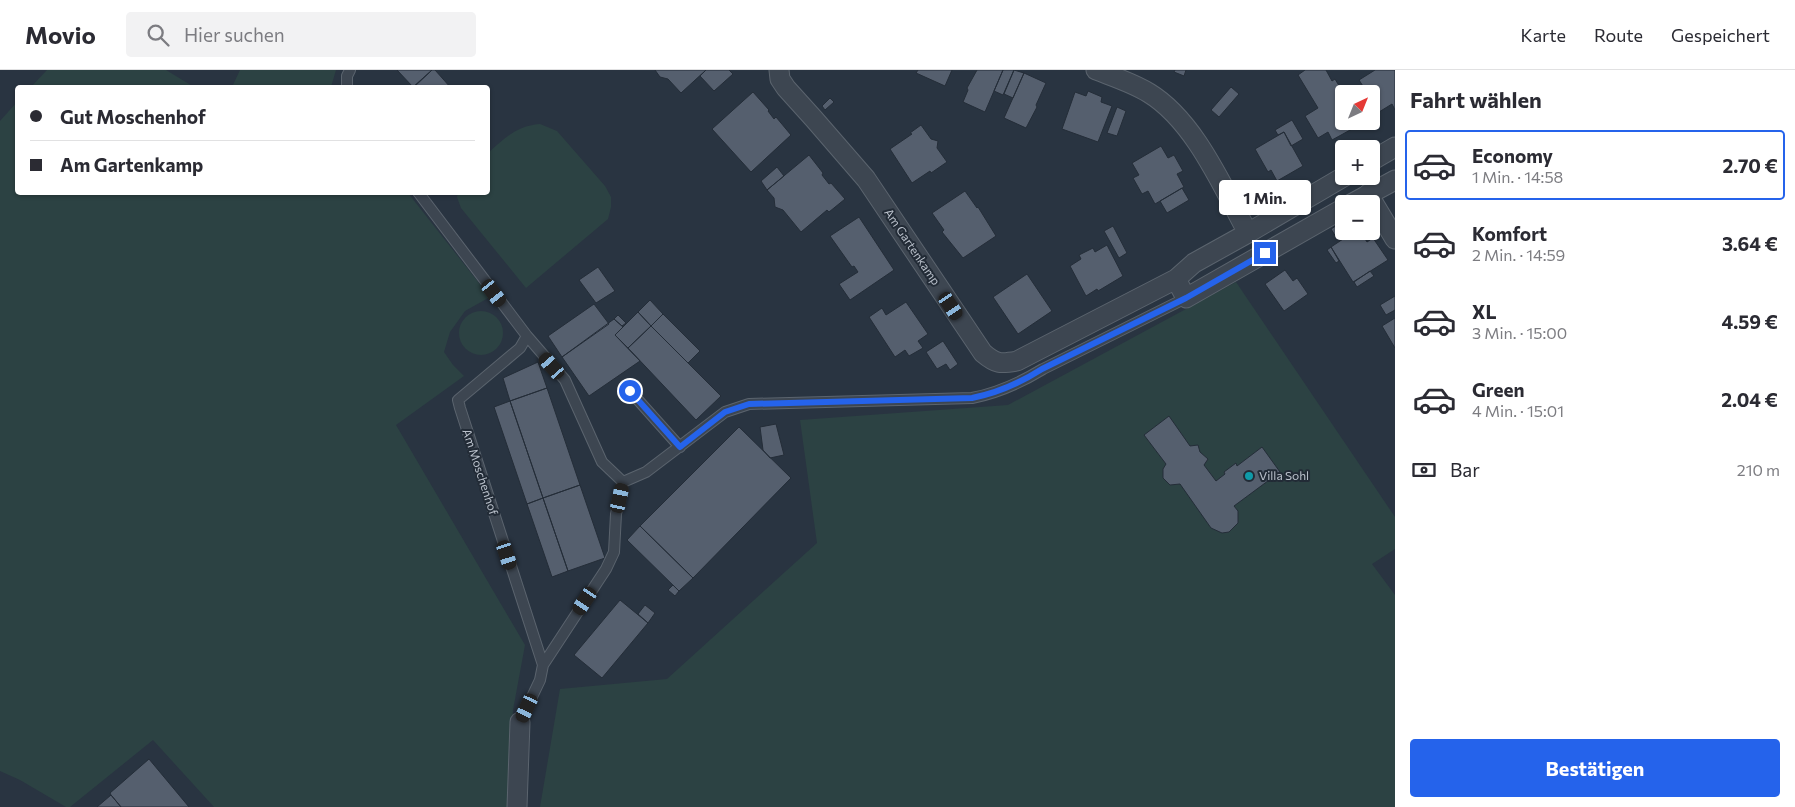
<!DOCTYPE html>
<html lang="de">
<head>
<meta charset="utf-8">
<style>
  body { margin:0; font-family:Commissioner,sans-serif; background:#f2f2f3; color:#2b2b33; height:100vh; display:flex; flex-direction:column; font-size:19px; white-space:nowrap }
  * { box-sizing:border-box; margin:0 }
  p { font-size:16px; color:#7c7c81 }
  .icon { flex:none; width:28px; height:28px; fill:none; stroke:currentColor; stroke-width:2; stroke-linecap:round; stroke-linejoin:round }
  .map { position:relative; flex:1; overflow:hidden }
  .drawer { display:flex; flex-direction:column; background:#fff; width:400px }
  .drawer>* { flex:none }
  .hud { position:absolute; left:15px; top:15px; width:475px; height:110px; border-radius:5px; box-shadow:0 1px 4px #0004; display:grid; align-content:center; height:110px; padding:0 15px; background:#fff }
  .needle { width:32px; rotate:43deg }
  .buttons { position:absolute; left:1335px; top:15px; display:grid; gap:10px }
  .buttons a { display:grid; place-items:center; width:45px; height:45px; border-radius:5px; background:#fff; box-shadow:0 1px 4px #0004; font-size:25px }
  .end { position:absolute; width:22px; height:22px; margin:-11px; border:6px solid #2563eb; background:#fff; box-shadow:0 0 0 2px #fff }
  .from { border-radius:50% }
  .bubble { position:absolute; height:35px; border-radius:5px; background:#fff; box-shadow:0 1px 4px #0004; font-size:16px; font-weight:700; line-height:35px; text-align:center }
  .car { position:absolute; width:15px; height:30px; margin:-15px -8px; border-radius:6px; box-shadow:0 0 4px 1px #0007; background:linear-gradient(#222 24%,#8ab4d8 0 40%,#222 0 76%,#8ab4d8 0 86%,#222 0) }
  .hud b { display:flex; align-items:center; gap:18px; height:48px; font-size:19px }
  .hud b+b { border-top:1px solid #e1e1e2 }
  .hud i { width:12px; height:12px; background:#2b2b33 }
  ul { padding:0; list-style:none }
  li { display:flex; align-items:center; gap:15px; height:70px; margin:0 10px 8px; padding:0 5px; border:2px solid transparent; border-radius:5px }
  li div { flex:1 }
  li b { display:block; font-size:19px }
  li em { font-style:normal; font-weight:700 }
  li.selected { border-color:#2563eb }
  li>.icon { width:45px; height:45px; stroke-width:1.5 }
  h2 { padding:0 15px; font-size:22px; line-height:60px }
  .pay { display:flex; align-items:center; gap:12px; height:55px; padding:0 15px; font-size:19px }
  .pay p { margin-inline-start:auto }
  .primary-button { display:flex; gap:10px; margin-top:auto; padding:10px 15px }
  .primary-button a { flex:1; height:58px; border-radius:5px; background:#2563eb; color:#fff; font-size:20px; font-weight:700; line-height:58px; text-align:center }
  header { display:flex; align-items:center; gap:30px; box-sizing:border-box; height:70px; padding:0 25px; background:#fff; border-bottom:1px solid #e1e1e2 }
  header strong { font-size:24px }
  nav { display:flex; gap:28px; margin-inline-start:auto; font-size:18px }
  .search { width:350px; height:45px; background:#f2f2f3; display:flex; align-items:center; gap:12px; box-sizing:border-box; padding:0 18px; border-radius:5px; color:#7c7c81; font-size:19px }
  main { display:flex; flex:1; min-height:0 }
  .map>svg:first-child { display:block }
  .green { fill:#2c4243 }
  .building { fill:#555f6e; stroke:#242d38 }
  .lines { fill:none; stroke-linecap:round; stroke-linejoin:round }
  .service-casing { stroke:#5b646e; stroke-width:12 }
  .minor-casing { stroke:#5b646e; stroke-width:21 }
  .service { stroke:#3d4651; stroke-width:10 }
  .minor { stroke:#3d4651; stroke-width:19 }
  .route { stroke:#2563eb; stroke-width:6 }
  .culture-dot { fill:#0f9aa8; stroke:#222b36; stroke-width:2 }
  .labels { text-anchor:middle; stroke-width:4; stroke-linejoin:round; paint-order:stroke }
  .street-label { font-size:12px; fill:#bac1cb; stroke:#222b36 }
  .poi-label { font-size:12px; fill:#bac1cb; stroke:#222b36; text-anchor:start }
</style>
</head>
<body>
<header>
<strong>Movio</strong>
<div class="search"><svg class="icon" aria-label="search" viewBox="0 0 24 24"><circle cx="10" cy="10" r="6"/><path d="M15 15l6 6"/></svg>Hier suchen</div>
<nav><a>Karte</a><a>Route</a><a>Gespeichert</a></nav>
</header>
<main>
<div class="map">
<svg width="1395" height="737" viewBox="0 0 1395 737">
  <rect width="100%" height="100%" fill="#293441"/>
  <path class="green" d="M47 0H166L194 17H31Z
    M240 0H336L331 17H232Z
    M17 32 18 122 408 123 490 227 465 241 450 262 444 282 453 295 464 306 396 355 525 575 513 640 511 737H214L153 670 70 737H66L20 710 0 701V51Z
    M540 54 557 61 605 116 611 127V137L608 149 526 218 461 138 457 127 458 123 488 122V83C505 68 516 56 540 54Z
    M1236 212 1395 447V479L1372 494 1395 525V737H540L560 619 667 609 817 473 800 350 1008 335Z
    M459 263a22 22 0 1 1 44 0a22 22 0 1 1-44 0Z"/>
  <path class="building" d="M397 0H432L413 17Z
    M432 0H435L451 18H413Z
    M655 0H706L681 23 668 9 660 7Z
    M706 0H729L733 4 714 21 700 6Z
    M918 0H952L945 16 916 3Z
    M977 0H1003L985 42 963 32 968 20 967 18Z
    M1003 0H1014L1003 25 994 21Z
    M1014 0 1024 3 1013 28 1004 24Z
    M1175 0H1186L1184 6 1174 2Z
    M1305 0H1326L1332 11 1335 9 1344 24V51H1350L1348 52 1352 59 1332 70 1328 62 1318 68 1305 46 1318 38 1298 5Z
    M1375 0H1395V40L1392 34 1379 42 1371 29V24H1368L1359 10Z
    M1024 3 1046 13 1036 35 1037 37 1026 58 1004 48Z
    M1231 17 1239 24 1219 47 1211 40Z
    M1088 21 1102 27 1101 32 1112 36 1098 72 1062 59 1075 22 1086 26Z
    M753 22 769 40 768 41 774 49 776 47 791 65 751 102 712 59Z
    M830 28 834 32 825 40 822 36Z
    M1117 37 1126 41 1117 66 1107 63Z
    M1292 50 1303 69 1291 76 1284 62 1278 65 1275 60Z
    M921 55 931 69 938 71 937 78 947 92 931 103 930 101 912 113 890 79 912 64 910 63Z
    M1284 62 1303 96 1277 111 1271 100 1268 102 1255 79Z
    M1161 76 1168 88 1174 85 1183 101 1177 104 1184 117 1155 134 1148 121 1142 124 1133 108 1139 105 1132 93Z
    M809 85 823 103 822 105 829 114 831 113 845 129 829 142 827 140 801 162 783 140 775 137 774 128 767 120Z
    M777 97 784 106 767 120 761 111Z
    M1182 118 1189 130 1167 143 1160 131Z
    M965 121 977 138 978 137 996 166 963 188 942 162 944 160 932 143Z
    M859 147 894 200 850 230 839 214 858 202 854 196 852 197 830 166Z
    M1344 151V161H1346L1336 167 1331 159Z
    M1113 156 1127 183 1119 188 1104 161Z
    M1346 161H1354V162L1344 168 1342 164Z
    M1360 161 1367 172 1373 168 1388 190 1353 212 1331 177 1355 161Z
    M1107 175 1123 206 1098 221 1097 219 1086 226 1070 196 1081 189 1079 185 1093 178 1095 182Z
    M1331 177 1339 191 1336 193 1327 180Z
    M598 197 615 221 596 233 579 210Z
    M1285 200 1293 211 1297 208 1308 224 1284 241 1265 214Z
    M1370 201 1374 206 1357 217 1354 212Z
    M1027 204 1052 241 1018 264 993 227Z
    M1395 226V240L1386 245 1380 235Z
    M650 230 663 244 651 256 638 242Z
    M906 232 928 264 918 271 923 278 909 286 905 280 895 287 869 247 882 238 886 245Z
    M594 234 609 254 562 287 548 266Z
    M638 242 651 256 628 278 615 265Z
    M663 244 700 281 688 293 651 256Z
    M618 245 626 253 622 256 614 249Z
    M1395 248V278L1382 256Z
    M614 249 623 257 615 265 640 291 589 326 562 287Z
    M651 256 721 326 696 350 628 278Z
    M943 271 958 294 950 300 946 294 937 299 926 282Z
    M538 292 547 318 510 331 503 308Z
    M547 318 580 415 543 428 510 331Z
    M510 331 543 428 527 434 494 337Z
    M1169 346 1190 376 1198 375 1200 382 1208 389 1204 395 1216 411 1225 404 1224 402 1236 393 1237 396 1262 377 1280 402 1234 436 1238 441V453L1229 462 1222 463 1211 458 1180 414 1170 415 1163 408V399L1166 394 1144 365Z
    M776 354 784 385 770 388 763 380 760 357Z
    M739 357 791 408 693 508 640 456Z
    M580 415 605 488 568 501 543 428Z
    M543 428 568 501 552 507 527 434Z
    M640 456 693 508 679 521 627 470Z
    M673 515 679 521 675 526 668 520Z
    M620 530 648 553 602 608 574 585Z
    M645 535 655 543 648 553 638 544Z
    M149 689 189 737H121L111 725 110 723Z
    M111 725 121 737H97Z"/>
  <g class="lines">
    <defs>
      <path id="service" d="M347 18V6L350 0
        M418 122 527 266 520 278 458 330 460 338 543 595 540 610 520 652
        M527 266 565 310 602 392 623 412
        M630 321 680 377
        M543 595 606 499 614 482 616 444 623 412 646 402 725 342 749 334 972 328C998 323 1020 313 1043 299L1186 228"/>
      <path id="minor" d="M779 0 780 9 786 18 814 49 866 109 983 283C996 294 1000 294 1017 291L1176 209 1194 193 1248 163 1345 106
        M1096 0C1114 7 1133 13 1149 23 1195 51 1223 118 1248 163
        M1371 91 1395 77
        M1368 124 1395 169
        M1351 134 1395 110
        M1176 209 1186 228 1344 138
        M517 737 520 652"/>
    </defs>
    <use href="#service" class="service-casing"/>
    <use href="#minor" class="minor-casing"/>
    <use href="#service" class="service"/>
    <use href="#minor" class="minor"/>
  </g>
  <g class="lines">
    <path class="route" d="M630 321 680 377 725 342 749 334 972 328C998 323 1020 313 1042 299L1186 228 1265 183"/>
  </g>
  <circle class="culture-dot" cx="1249" cy="406" r="5"/>
  <g class="labels">
    <g class="street-label">
      <text transform="translate(912 177) rotate(56)" y="4">Am Gartenkamp</text>
      <text transform="translate(480 402) rotate(72)" y="4">Am Moschenhof</text>
    </g>
    <g class="poi-label">
      <text x="1259" y="410">Villa Sohl</text>
    </g>
  </g>
</svg>
<div class="buttons">
<a><svg class="needle" viewBox="-14 -14 28 28"><path d="M0-13l5 13h-10z" fill="#e53935"/><path d="M0 13l5-13h-10z" fill="#7c7c81"/></svg></a>
<a>+</a>
<a>−</a>
</div>
<i class="end from" style="left:630px;top:321px"></i>
<i class="end" style="left:1265px;top:183px"></i>
<div class="bubble" style="left:1219px;top:110px;width:92px">1 Min.</div>
<i class="car" style="left:494px;top:223px;rotate:143deg"></i>
<i class="car" style="left:951px;top:236px;rotate:146deg"></i>
<i class="car" style="left:552px;top:296px;rotate:319deg"></i>
<i class="car" style="left:620px;top:428px;rotate:12deg"></i>
<i class="car" style="left:507px;top:485px;rotate:162deg"></i>
<i class="car" style="left:585px;top:531px;rotate:214deg"></i>
<i class="car" style="left:527px;top:638px;rotate:205deg"></i>
<div class="hud">
<b><i class="from"></i>Gut Moschenhof</b>
<b><i></i>Am Gartenkamp</b>
</div>
</div>
<section class="drawer">
<h2>Fahrt wählen</h2>
<ul>
<li class="selected"><svg class="icon" aria-label="car" viewBox="0 0 24 24"><path d="M5 17H2v-5l4-1 3-4h7l3 4 3 1v5h-3M9 17h6M6 11h13"/><circle cx="7" cy="17" r="2"/><circle cx="17" cy="17" r="2"/></svg><div><b>Economy</b><p>1 Min. · 14:58</p></div><em>2.70 €</em></li>
<li><svg class="icon" aria-label="car" viewBox="0 0 24 24"><path d="M5 17H2v-5l4-1 3-4h7l3 4 3 1v5h-3M9 17h6M6 11h13"/><circle cx="7" cy="17" r="2"/><circle cx="17" cy="17" r="2"/></svg><div><b>Komfort</b><p>2 Min. · 14:59</p></div><em>3.64 €</em></li>
<li><svg class="icon" aria-label="car" viewBox="0 0 24 24"><path d="M5 17H2v-5l4-1 3-4h7l3 4 3 1v5h-3M9 17h6M6 11h13"/><circle cx="7" cy="17" r="2"/><circle cx="17" cy="17" r="2"/></svg><div><b>XL</b><p>3 Min. · 15:00</p></div><em>4.59 €</em></li>
<li><svg class="icon" aria-label="car" viewBox="0 0 24 24"><path d="M5 17H2v-5l4-1 3-4h7l3 4 3 1v5h-3M9 17h6M6 11h13"/><circle cx="7" cy="17" r="2"/><circle cx="17" cy="17" r="2"/></svg><div><b>Green</b><p>4 Min. · 15:01</p></div><em>2.04 €</em></li>
</ul>
<div class="pay"><svg class="icon" aria-label="cash" viewBox="0 0 24 24"><path d="M3 7h18v10H3z"/><circle cx="12" cy="12" r="2"/></svg>Bar<p>210 m</p></div>
<div class="primary-button"><a>Bestätigen</a></div>
</section>
</main>
</body>
</html>
